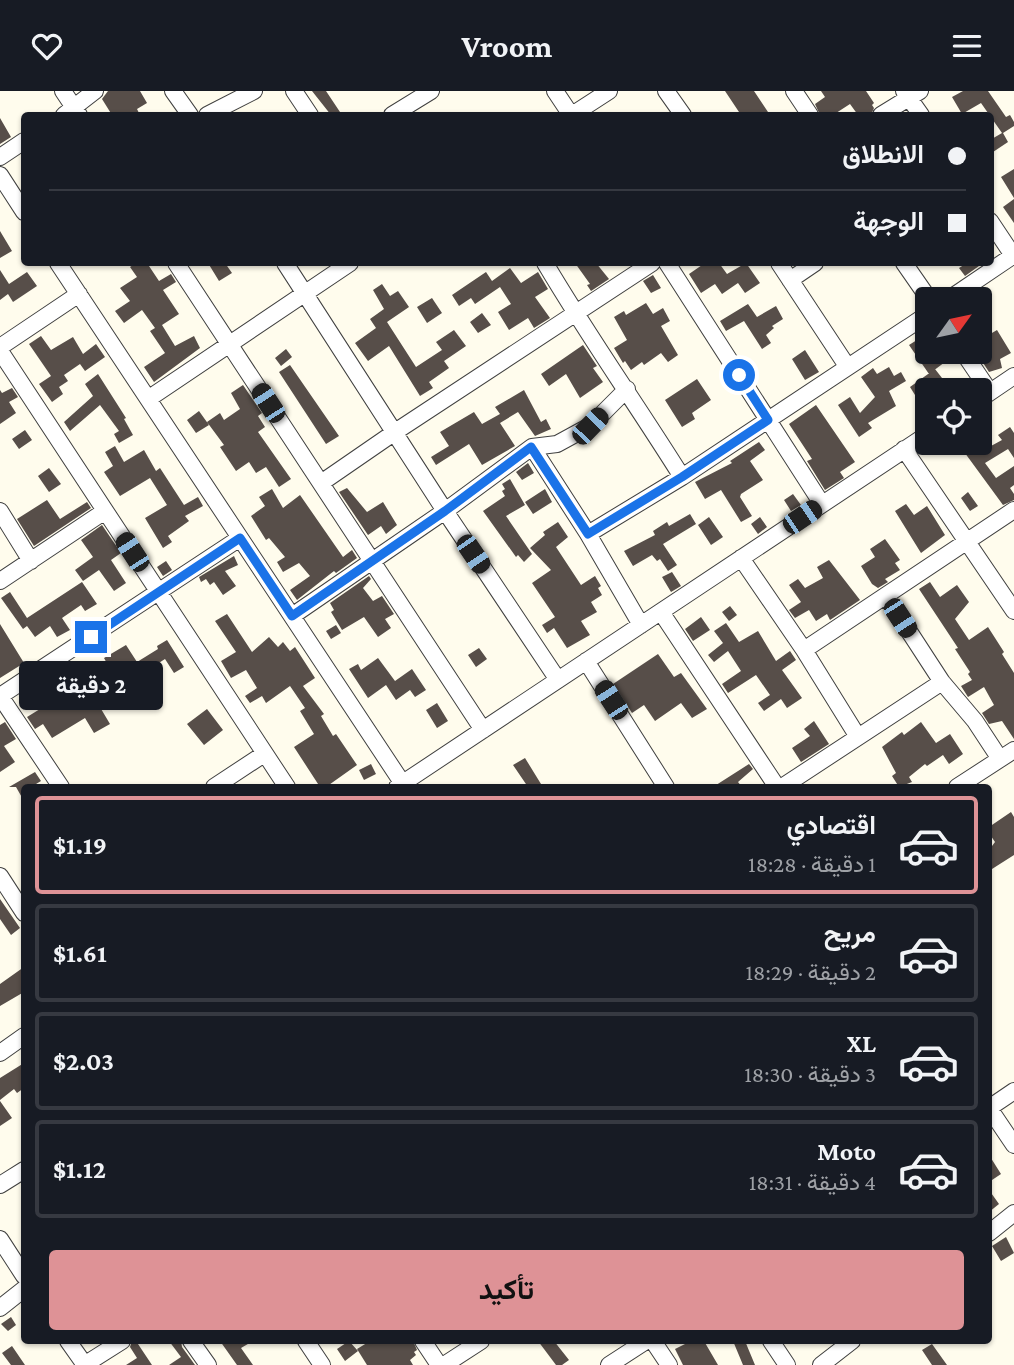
<!DOCTYPE html>
<html lang="ar">
<head>
<meta charset="utf-8">
<style>
  body { margin:0; font-family:"Crimson Pro",Vazirmatn,serif; background:#20242c; color:#f1f3f6; direction:rtl; height:100vh; display:flex; flex-direction:column; font-size:26px; white-space:nowrap }
  * { box-sizing:border-box; margin:0 }
  p { font-size:23px; color:#9ea1a6 }
  .icon { flex:none; width:38px; height:38px; fill:none; stroke:currentColor; stroke-width:2; stroke-linecap:round; stroke-linejoin:round }
  .map { position:relative; flex:1; overflow:hidden; direction:ltr }
  .sheet { position:absolute; left:21px; top:693px; width:971px; height:560px; display:flex; flex-direction:column; background:#171b24; border-radius:7px; box-shadow:0 2px 5px #0004; direction:rtl }
  .sheet>* { flex:none }
  .guide { position:absolute; left:21px; top:21px; width:973px; height:154px; border-radius:7px; box-shadow:0 2px 5px #0004; direction:rtl; display:grid; align-content:center; height:154px; padding:0 28px; background:#171b24 }
  .needle { width:46px; rotate:57deg }
  .controls { position:absolute; left:915px; top:196px; display:grid; gap:14px }
  .controls a { display:grid; place-items:center; width:77px; height:77px; border-radius:7px; background:#171b24; box-shadow:0 2px 5px #0004; font-size:35px }
  .end { position:absolute; width:32px; height:32px; margin:-16px; border:9px solid #1a73e8; background:#fff; box-shadow:0 0 0 4px #fff }
  .from { border-radius:50% }
  .bubble { position:absolute; height:49px; border-radius:7px; background:#171b24; box-shadow:0 2px 5px #0004; font-size:23px; font-weight:700; line-height:49px; text-align:center; direction:rtl }
  .car { position:absolute; width:21px; height:42px; margin:-21px -10px; border-radius:9px; box-shadow:0 0 5px 2px #0007; background:linear-gradient(#222 24%,#8ab4d8 0 40%,#222 0 76%,#8ab4d8 0 86%,#222 0) }
  .guide b { display:flex; align-items:center; gap:24px; height:66px; font-size:26px }
  .guide b+b { border-top:2px solid #363941 }
  .guide i { width:18px; height:18px; background:#f1f3f6 }
  ul { padding:12px 0 0; list-style:none }
  li { display:flex; align-items:center; gap:21px; height:98px; margin:0 14px 10px; padding:0 14px; border:4px solid #363941; border-radius:7px }
  li div { flex:1 }
  li b { display:block; font-size:26px }
  li em { font-style:normal; font-weight:700 }
  li.active { border-color:#de9296 }
  li>.icon { width:63px; height:63px; stroke-width:1.5 }
  .button { display:flex; gap:14px; margin-top:auto; padding:14px 28px }
  .button a { flex:1; height:80px; border-radius:7px; background:#de9296; color:#111; font-size:28px; font-weight:700; line-height:80px; text-align:center }
  header { display:flex; justify-content:space-between; align-items:center; height:91px; padding:0 28px; background:#171b24; font-size:32px; font-weight:700 }
  .map>svg:first-child { display:block }
  .building { fill:#574e49 }
  .lines { fill:none; stroke-linecap:round; stroke-linejoin:round }
  .minor-casing { stroke:#404040; stroke-width:18 }
  .minor { stroke:#fff; stroke-width:16 }
  .route { stroke:#1a73e8; stroke-width:9 }
</style>
</head>
<body>
<header><svg class="icon" aria-label="menu" viewBox="0 0 24 24"><path d="M4 6h16M4 12h16M4 18h16"/></svg>Vroom<svg class="icon" aria-label="heart" viewBox="0 0 24 24"><path d="M12 20l-8-8c-3-5 5-10 8-4 3-6 11-1 8 4z"/></svg></header>
<div class="map">
<svg width="1014" height="1274" viewBox="0 0 1014 1274">
  <rect width="100%" height="100%" fill="#fffced"/>
  <path class="building" d="M108 0H140L147 12 137 18 140 24H112L102 8Z
    M312 0H326L342 24H331Z
    M725 0H754L770 24H741Z
    M821 0H866L874 12 872 14 874 17 871 24H858L850 13 833 24H820L815 13 825 6Z
    M963 0H988L1006 26 1010 24 1014 31V35L1003 42 1008 51 990 63V49L1002 42 981 12 962 23 952 6Z
    M0 27 11 46 0 53Z
    M1014 78V107L1001 86Z
    M1014 108V132L1003 116Z
    M0 140 12 160 0 167Z
    M136 172H147L159 190 171 183 176 191 163 199 179 223 162 234 175 255 194 245 200 257 154 291 144 276 165 262 150 240 155 237 142 219 124 232 115 220 130 210 120 197 137 186 130 176Z
    M208 172H225L232 182 219 190Z
    M575 172H596L609 188 591 200 587 194 590 193Z
    M705 172H719L727 183 746 172 760 192 745 202 738 192 722 203 715 193 701 202 689 183Z
    M967 172H976L979 175 965 185 959 177Z
    M510 177 521 192 538 181 548 198 535 206 550 227 534 237 528 227 509 239 498 221 511 213 500 196 475 213 471 207 459 215 452 204 486 181 492 190Z
    M0 179 9 193 27 181 37 195 13 211 8 203 0 209Z
    M653 184 661 197 651 202 643 190Z
    M382 193 390 205 398 200 409 216 387 231 416 276 442 259 436 251 454 239 466 255 444 270 449 277 429 291 433 297 420 305 389 255 368 270 355 252 376 237 370 228 384 218 373 199Z
    M432 207 442 222 427 232 417 216Z
    M646 212 653 223 663 217 670 230 661 235 678 264 668 271 661 262 644 274 642 271 631 279 625 270 623 272 614 257 627 249 614 226 624 220 626 224Z
    M748 213 757 226 776 215 783 228 772 235 774 237 766 244 771 252 762 258 744 230 726 240 720 230Z
    M482 222 491 234 478 242 470 231Z
    M997 239 1011 262 1000 268 1002 277 989 281 976 261H980V249Z
    M928 242V261H938L945 271 929 283 909 254Z
    M41 245 51 259 73 246 83 263 96 253 105 266 85 280 80 273 64 284 68 290 59 296 63 303 52 311 39 293 51 285 29 253Z
    M583 254 597 275 593 277 603 291 580 307 566 283 549 295 541 283Z
    M286 258 292 266 281 275 275 267Z
    M805 259 819 281 805 289 792 268Z
    M290 274 339 345 326 353 279 281Z
    M889 276 894 285 901 281 906 290 889 300 896 315 868 332 872 337 859 346 838 314 850 306 860 322 875 306 861 286 873 277 877 283Z
    M935 278 942 287 915 304 910 296Z
    M98 283 126 327 124 328 133 344 119 352 114 343 119 340 100 314 70 340 64 331 93 305 85 293Z
    M956 287 960 294 969 289 976 298 937 299Z
    M697 288 711 309 692 322 695 328 682 336 665 309Z
    M243 294 262 322 258 325 265 336 258 341 291 388 279 396 266 376 256 382 249 371 236 380 220 356 224 354 207 331 220 322 224 329 240 318 231 302Z
    M12 297 18 306 9 311 16 322 0 333V299L2 302Z
    M524 299 541 331 546 328 551 338 535 345 518 321 500 332 515 355 482 374 469 353 436 374 431 366 449 355 440 341 474 321 482 333 500 323 495 316Z
    M816 314 855 371 840 381 844 387 825 399 807 370 812 368 789 333Z
    M199 320 209 334 196 342 187 329Z
    M1010 336 1014 342V367L1008 358 985 372 996 387 1014 375V394L1010 397 1014 403V409L1003 414 962 358 974 352 980 361 1002 349 998 344Z
    M25 339 32 349 19 358 12 348Z
    M759 351 765 359 750 370 763 389 741 403 740 406 752 425 741 431 721 399 705 408 695 391 732 372 730 370Z
    M115 355 124 371 144 359 156 380 160 377 184 414 198 406 203 415 185 425 189 430 168 445 172 451 163 457 145 427 167 414 150 387 120 405 104 381 113 375 105 361Z
    M528 372 534 382 522 389 516 381Z
    M49 377 61 393 49 401 38 385Z
    M510 388 525 414 506 425 532 463 524 471 518 464 516 466 483 420 505 405 502 400 505 398 502 393Z
    M347 397 367 421 383 411 397 434 386 443 381 435 368 444 339 401Z
    M272 398 283 417 300 404 343 466 352 459 357 467 336 482 334 480 297 509 290 499 310 485 299 472 283 481 277 471 285 466 269 447 266 449 251 425 265 415 259 406Z
    M545 398 552 411 533 423 525 411Z
    M968 401 978 415 970 420 961 407Z
    M793 403 801 414 791 420 784 409Z
    M47 409 60 428 87 411 91 417 34 455 17 428Z
    M906 413 914 424 927 415 945 444 921 462 895 420Z
    M690 423 696 433 663 453 677 474 668 480 660 468 657 470 652 464 633 475 624 460 655 444 653 440 667 431 669 435Z
    M709 426 723 446 711 454 698 434Z
    M760 426 767 436 758 443 751 433Z
    M558 431 568 446 556 456 581 494 595 485 601 495 598 497 602 504 591 511 597 521 581 530 590 544 567 557 554 537 547 542 542 534 555 526 532 492 551 479 530 457 545 444 543 441Z
    M102 434 121 462 111 469 126 492 114 500 99 479 83 490 75 479 93 466 81 449Z
    M885 448 900 469 895 472 900 479 885 488 888 491 878 497 872 493 861 475 875 466 870 458Z
    M234 465 238 474 225 480 236 495 223 504 214 491 210 494 206 488 201 491 199 486Z
    M829 469 860 509 830 529 827 523 816 530 809 519 795 527 789 519 801 511 789 494 798 488 805 497 823 487 817 476Z
    M166 470 172 479 163 485 157 476Z
    M672 481 681 495 671 501 662 486Z
    M369 485 371 488 363 497 373 510 382 505 394 523 385 528 391 537 378 546 364 526 342 539 331 521 334 519 330 512Z
    M82 491 97 513 85 520 81 514 62 527 70 539 57 546 50 535 35 546 27 535 23 538 1 507 10 501 27 527Z
    M930 491 940 506 957 494 969 511 955 528 969 549 988 536 1004 561 1002 563 1014 582V648L1002 630 989 633 982 622 994 614 984 596 968 606 961 595 972 589 968 583 970 581 955 558 958 557 919 498Z
    M730 515 737 524 729 530 722 521Z
    M227 523 252 561 269 546 278 556 283 551 290 560 295 556 315 587 303 595 324 623 321 625 333 645 336 643 357 674 326 696H320L294 656 314 643 300 620 305 617 290 595 266 612 262 605 250 612 245 605 257 597 246 579 231 587 221 570 236 561 215 530Z
    M701 526 710 539 693 550 685 538Z
    M726 532 739 551 758 540 776 570 790 560 796 569 782 579 802 607 787 617 781 608 764 620 758 612 770 604 756 584 728 602 722 593 741 580 728 560 714 571 708 564 723 552 714 540Z
    M0 533 24 572 0 587Z
    M336 534 341 542 331 548 326 540Z
    M167 549 184 576 174 582 165 568 151 577 149 574 129 586 125 579 109 589 104 582 110 578 104 567 126 554 137 571 158 558 157 555Z
    M479 557 487 568 476 576 468 564Z
    M658 563 674 586 681 582 707 618 692 627 681 612 655 630 644 614 632 622 613 593Z
    M378 567 395 590 412 578 426 599 415 606 410 599 396 609 386 594 368 607 349 578 358 573 361 579Z
    M65 594 77 611 91 601 110 633 94 642 85 627 52 647 43 633 35 638 27 626 40 618 27 600 34 595 44 609Z
    M437 612 448 630 437 637 426 619Z
    M207 618 223 639 204 654 187 633Z
    M814 630 829 653 801 671 792 657 810 645 804 638Z
    M5 631 16 648 4 655 15 671 0 681V634Z
    M921 631 936 652 950 643 963 663 949 673 943 664 927 675 925 673 909 686 912 691 899 696 892 685 896 682 882 656 902 641 904 644Z
    M525 667 541 693 536 696H528L513 674Z
    M371 673 376 683 364 689 359 679Z
    M749 673 753 678 738 691 742 696H713Z
    M35 681 41 690 31 696H24V710L16 696H9Z
    M1011 721 1014 726V764L992 778 989 772V759L995 751 989 742V736Z
    M0 808 20 837 11 844 0 828Z
    M24 876V901L0 915V893Z
    M24 972V997L17 1002 14 998 0 1009V987Z
    M0 1010 12 1027 0 1035Z
    M989 1064 1001 1083 992 1089 989 1084Z
    M989 1099 999 1113 989 1121Z
    M1006 1146 1014 1162 1001 1170 992 1155Z
    M11 1226 16 1234 8 1240 1 1233Z
    M132 1250H136L152 1274H126L137 1267 130 1256Z
    M169 1250H181L182 1256 195 1274H169L181 1266Z
    M220 1250H253L241 1257 253 1274H237Z
    M349 1250 358 1260 345 1270 337 1258Z
    M370 1250H413L417 1259 414 1261 416 1264 410 1269 413 1274H367L357 1258Z
    M538 1250H554L569 1269 562 1274H556Z
    M691 1250H704L718 1274H683L675 1258Z
    M733 1250H745L755 1274H743Z
    M932 1253 947 1274H932L922 1259Z
    M12 1255 25 1274H11L2 1262Z"/>
  <g class="lines">
    <defs>
      <path id="minor" d="M63 0 79 24
        M173 0 190 24
        M294 0 310 24
        M555 0 571 24
        M666 0 683 24
        M794 0 810 24
        M904 0 921 24
        M64 24 95 0
        M207 24 254 0
        M392 24 431 0
        M572 24 609 0
        M881 24 920 0
        M0 66 24 50
        M0 84 24 121
        M990 130 1014 166
        M58 172 405 696
        M176 172 483 639
        M285 172 445 420 558 589
        M545 172C588 245 637 314 682 386
        M667 172 822 413
        M779 172 847 275
        M904 172 929 208
        M790 189 815 172
        M949 208 1014 164
        M0 256 79 203
        M0 260 287 696
        M963 261 990 301
        M148 308 350 172
        M980 308 1014 285
        M532 356 588 443 641 534
        M904 358 1014 520
        M321 392 395 341 652 172
        M0 420 31 470
        M588 443 682 386 928 223
        M741 467 804 559 858 646
        M0 490 105 420
        M886 505 942 591 975 630 1000 668
        M661 521 777 696
        M292 525 445 420 532 356 557 353 590 335 627 298
        M804 559 1014 419
        M586 570 666 696
        M0 605 240 447
        M0 605 61 696
        M214 696 264 663
        M397 696 928 343
        M782 696 942 591
        M957 696 1014 659
        M0 785 24 822
        M0 962 24 945
        M989 1017 1014 1054
        M989 1017 1014 1000
        M0 1094 24 1079
        M989 1142 1014 1122
        M0 1148 24 1185
        M0 1217 24 1198
        M68 1250 85 1274
        M191 1250 208 1274
        M306 1250 322 1274
        M423 1250 439 1274
        M653 1250 669 1274
        M771 1250 787 1274
        M84 1274 122 1250
        M444 1274 481 1250
        M609 1274 646 1250
        M821 1274 852 1250"/>
    </defs>
    <use href="#minor" class="minor-casing"/>
    <use href="#minor" class="minor"/>
  </g>
  <g class="lines">
    <path class="route" d="M91 546 240 447 292 525 445 420 531 356 588 443 682 386 768 329 739 284"/>
  </g>
</svg>
<div class="controls">
<a><svg class="needle" viewBox="-14 -14 28 28"><path d="M0-13l5 13h-10z" fill="#e53935"/><path d="M0 13l5-13h-10z" fill="#9ea1a6"/></svg></a>
<a><svg class="icon" aria-label="locate" viewBox="0 0 24 24"><circle cx="12" cy="12" r="6"/><path d="M12 2v4M12 18v4M2 12h4M18 12h4"/></svg></a>
</div>
<i class="end from" style="left:739px;top:284px"></i>
<i class="end" style="left:91px;top:546px"></i>
<div class="bubble" style="left:19px;top:570px;width:144px">2 دقيقة</div>
<i class="car" style="left:268px;top:312px;rotate:327deg"></i>
<i class="car" style="left:590px;top:335px;rotate:44deg"></i>
<i class="car" style="left:802px;top:426px;rotate:56deg"></i>
<i class="car" style="left:132px;top:461px;rotate:327deg"></i>
<i class="car" style="left:473px;top:463px;rotate:146deg"></i>
<i class="car" style="left:900px;top:527px;rotate:147deg"></i>
<i class="car" style="left:611px;top:609px;rotate:327deg"></i>
<div class="guide">
<b><i class="from"></i>الانطلاق</b>
<b><i></i>الوجهة</b>
</div>
<section class="sheet">
<ul>
<li class="active"><svg class="icon" aria-label="car" viewBox="0 0 24 24"><path d="M5 17H2v-5l4-1 3-4h7l3 4 3 1v5h-3M9 17h6M6 11h13"/><circle cx="7" cy="17" r="2"/><circle cx="17" cy="17" r="2"/></svg><div><b>اقتصادي</b><p>1 دقيقة · 18:28</p></div><em>$1.19</em></li>
<li><svg class="icon" aria-label="car" viewBox="0 0 24 24"><path d="M5 17H2v-5l4-1 3-4h7l3 4 3 1v5h-3M9 17h6M6 11h13"/><circle cx="7" cy="17" r="2"/><circle cx="17" cy="17" r="2"/></svg><div><b>مريح</b><p>2 دقيقة · 18:29</p></div><em>$1.61</em></li>
<li><svg class="icon" aria-label="car" viewBox="0 0 24 24"><path d="M5 17H2v-5l4-1 3-4h7l3 4 3 1v5h-3M9 17h6M6 11h13"/><circle cx="7" cy="17" r="2"/><circle cx="17" cy="17" r="2"/></svg><div><b>XL</b><p>3 دقيقة · 18:30</p></div><em>$2.03</em></li>
<li><svg class="icon" aria-label="car" viewBox="0 0 24 24"><path d="M5 17H2v-5l4-1 3-4h7l3 4 3 1v5h-3M9 17h6M6 11h13"/><circle cx="7" cy="17" r="2"/><circle cx="17" cy="17" r="2"/></svg><div><b>Moto</b><p>4 دقيقة · 18:31</p></div><em>$1.12</em></li>
</ul>
<div class="button"><a>تأكيد</a></div>
</section>
</div>
</body>
</html>
